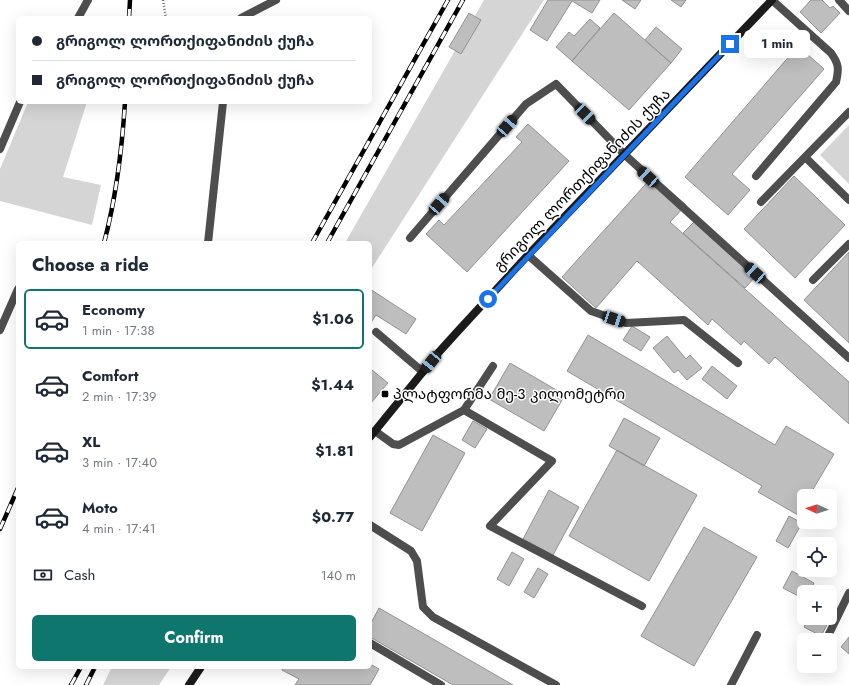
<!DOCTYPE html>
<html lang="en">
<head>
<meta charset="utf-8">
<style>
  body { margin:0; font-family:Jost,"Noto Sans Georgian",sans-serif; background:#f2f2f3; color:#1f2937; height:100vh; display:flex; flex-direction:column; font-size:15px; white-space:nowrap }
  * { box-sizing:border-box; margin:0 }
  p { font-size:13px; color:#747a83 }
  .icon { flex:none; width:22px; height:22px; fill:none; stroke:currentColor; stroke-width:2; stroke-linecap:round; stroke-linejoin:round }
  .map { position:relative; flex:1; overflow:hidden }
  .details { position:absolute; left:16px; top:241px; width:356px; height:428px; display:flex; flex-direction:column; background:#fff; border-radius:6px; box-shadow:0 4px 16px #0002 }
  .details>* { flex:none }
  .hud { position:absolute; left:16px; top:16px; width:356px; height:88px; border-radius:6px; box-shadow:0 4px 16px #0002; display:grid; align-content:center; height:88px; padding:0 16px; background:#fff }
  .needle { width:26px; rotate:273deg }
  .fabs { position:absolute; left:797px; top:489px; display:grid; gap:8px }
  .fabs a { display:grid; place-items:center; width:40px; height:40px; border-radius:6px; background:#fff; box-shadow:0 4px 16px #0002; font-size:20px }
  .end { position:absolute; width:18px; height:18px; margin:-9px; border:5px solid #1a73e8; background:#fff; box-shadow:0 0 0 2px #fff }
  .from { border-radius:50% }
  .bubble { position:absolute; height:28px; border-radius:6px; background:#fff; box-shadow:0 4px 16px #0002; font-size:13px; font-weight:700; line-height:28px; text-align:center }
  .car { position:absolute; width:12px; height:24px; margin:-12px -6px; border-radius:5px; box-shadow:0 0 3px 1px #0007; background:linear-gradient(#222 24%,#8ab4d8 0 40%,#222 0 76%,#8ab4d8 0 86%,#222 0) }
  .hud b { display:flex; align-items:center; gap:14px; height:38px; font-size:15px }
  .hud b+b { border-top:1px solid #e0e1e3 }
  .hud i { width:10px; height:10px; background:#1f2937 }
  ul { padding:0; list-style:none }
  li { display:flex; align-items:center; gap:12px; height:60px; margin:0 8px 6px; padding:0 8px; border:2px solid transparent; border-radius:6px }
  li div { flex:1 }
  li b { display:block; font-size:15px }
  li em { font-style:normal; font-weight:700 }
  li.current { border-color:#0f766e }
  li>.icon { width:36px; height:36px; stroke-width:1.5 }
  h2 { padding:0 16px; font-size:18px; line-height:48px }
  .pay { display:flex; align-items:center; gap:10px; height:44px; padding:0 16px; font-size:15px }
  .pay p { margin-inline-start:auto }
  .action { display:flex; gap:8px; margin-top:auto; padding:8px 16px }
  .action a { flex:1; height:46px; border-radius:6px; background:#0f766e; color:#fff; font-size:16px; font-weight:700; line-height:46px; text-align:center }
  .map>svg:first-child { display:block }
  .green { fill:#d5d5d5 }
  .building { fill:#bebebe; stroke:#929292 }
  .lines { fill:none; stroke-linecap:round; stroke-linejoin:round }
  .path { stroke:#707070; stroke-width:2.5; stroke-dasharray:1 2; stroke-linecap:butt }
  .lane { stroke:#4e4e4e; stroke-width:8 }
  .street { stroke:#4e4e4e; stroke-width:8 }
  .secondary { stroke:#1b1b1b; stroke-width:8 }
  .rail-casing { stroke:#000; stroke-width:4.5 }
  .rail { stroke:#fff; stroke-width:3; stroke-dasharray:9; stroke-linecap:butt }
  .route { stroke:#1a73e8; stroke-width:5 }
  .poi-dot { fill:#000; stroke:#fff; stroke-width:1.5 }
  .labels { text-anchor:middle; stroke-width:3; stroke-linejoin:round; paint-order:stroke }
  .street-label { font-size:15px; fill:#000; stroke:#fff }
  .poi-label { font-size:15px; fill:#000; stroke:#fff; text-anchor:start }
</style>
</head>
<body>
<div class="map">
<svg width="849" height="685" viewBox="0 0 849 685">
  <rect width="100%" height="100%" fill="#fff"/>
  <path class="green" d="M484 0H544L370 271V243H345Z
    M28 102H87L63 177 101 185 92 225 0 201V169Z
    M849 125V184L820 155Z
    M112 667H171L159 685H103Z"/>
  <path class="building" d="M548 0H600L592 13 572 1 547 41 530 30Z
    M622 0H641L635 9Z
    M671 0H686L681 7Z
    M811 0H822L830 8 833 6 840 13 821 33 800 12Z
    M469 13 481 20 461 54 449 47Z
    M614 13 671 63 629 110 572 61Z
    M590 19 600 28 572 61 556 47 569 32 574 36Z
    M656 27 682 49 671 63 645 40Z
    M798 46 824 69 732 174 750 190 728 215 685 177Z
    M528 124 569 161 467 272 426 234 439 220 444 225 522 142 516 137Z
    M653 176 686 205 670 222 849 382V424L775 357 769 364 744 341 741 345 712 319 708 325 637 261 596 308 562 277Z
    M794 176 845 225 795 278 744 229Z
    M695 221 756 276 745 288 683 233Z
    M849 252V343L804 300Z
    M370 289 416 319 406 334 376 315 370 324Z
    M632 326 650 337 641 351 623 340Z
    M588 335 775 445 786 426 834 454 809 496H804V505L798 515 758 492 762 486 567 371Z
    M667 336 686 359 690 355 702 368 687 380 678 370 674 373 653 348Z
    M510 363 565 395 544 431 489 399Z
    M712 366 737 386 727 399 702 379Z
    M372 370 388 383 370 404V372Z
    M624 418 660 438 644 466 609 446Z
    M473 421 487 429 475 448 462 440Z
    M433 435 465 453 422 531 390 513Z
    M617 450 697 495 649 581 569 536Z
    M549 490 579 507 553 555 523 539Z
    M789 516 802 523 788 548 776 541Z
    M704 527 757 557 694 666 641 636Z
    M512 552 524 559 509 586 497 579Z
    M538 568 548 574 534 598 524 592Z
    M792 571 814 583 810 592H804V599L783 588Z
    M830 602 837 606 821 636 804 627 809 618H830Z
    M379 608 513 685H453L370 637V625Z
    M849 637V654L841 647Z
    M370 664 379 669 370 685H295L299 679 282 670 283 667H370Z"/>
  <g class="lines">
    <path class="path" d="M163 0 166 18"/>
    <path class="lane" d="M839 0 849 11
      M78 18 88 0
      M849 112 805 157 849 200
      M756 176 836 82C839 69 839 64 831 53L772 0
      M761 202 805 157
      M410 238 526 104 556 84 625 155
      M208 243 223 102
      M528 255 591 311 626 323 684 320 738 363
      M813 280 849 244
      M0 330 18 289
      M376 332 423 372
      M464 410 493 366
      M375 431 393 444 399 445 464 410 552 461 490 526 642 606
      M370 525 411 551 417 561 423 607 433 617 556 685
      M826 640 849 593
      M370 643 441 685
      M731 685 757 635"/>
    <path class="street" d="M241 18 276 0
      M0 149 20 102
      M625 155 849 358"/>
    <path class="secondary" d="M370 437 439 352 458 331 528 255 772 0
      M189 685 201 667"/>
    <defs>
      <path id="rail" d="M129 18 130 0
        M104 243C116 198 122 149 125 102
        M312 243 448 0
        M327 243 463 0
        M0 529 18 488
        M71 685 81 667
        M86 685 95 667"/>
    </defs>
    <use href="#rail" class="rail-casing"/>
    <use href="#rail" class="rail"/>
  </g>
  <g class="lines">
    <path class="route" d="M488 299 730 44"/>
  </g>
  <rect class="poi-dot" x="381" y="390" width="8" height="8" rx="2"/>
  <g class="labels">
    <g class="street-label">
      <text transform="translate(582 180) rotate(-46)" y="5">გრიგოლ ლორთქიფანიძის ქუჩა</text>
    </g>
    <g class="poi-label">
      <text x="393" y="399">პლატფორმა მე-3 კილომეტრი</text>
    </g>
  </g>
</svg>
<div class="fabs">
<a><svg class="needle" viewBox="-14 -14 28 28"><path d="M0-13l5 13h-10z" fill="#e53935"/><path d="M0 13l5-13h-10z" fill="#747a83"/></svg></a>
<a><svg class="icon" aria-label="locate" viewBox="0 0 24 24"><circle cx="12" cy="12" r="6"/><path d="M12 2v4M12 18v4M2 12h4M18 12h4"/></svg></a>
<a>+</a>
<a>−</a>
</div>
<i class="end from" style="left:488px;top:299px"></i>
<i class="end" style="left:730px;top:44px"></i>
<div class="bubble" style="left:744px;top:30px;width:66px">1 min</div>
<i class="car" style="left:585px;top:114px;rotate:136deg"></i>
<i class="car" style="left:507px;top:126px;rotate:41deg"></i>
<i class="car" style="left:648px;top:177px;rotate:312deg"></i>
<i class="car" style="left:439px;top:204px;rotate:41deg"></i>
<i class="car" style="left:755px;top:273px;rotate:312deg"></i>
<i class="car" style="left:614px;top:319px;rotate:109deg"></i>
<i class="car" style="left:431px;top:362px;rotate:219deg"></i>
<div class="hud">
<b><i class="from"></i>გრიგოლ ლორთქიფანიძის ქუჩა</b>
<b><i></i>გრიგოლ ლორთქიფანიძის ქუჩა</b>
</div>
<section class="details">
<h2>Choose a ride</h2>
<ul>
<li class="current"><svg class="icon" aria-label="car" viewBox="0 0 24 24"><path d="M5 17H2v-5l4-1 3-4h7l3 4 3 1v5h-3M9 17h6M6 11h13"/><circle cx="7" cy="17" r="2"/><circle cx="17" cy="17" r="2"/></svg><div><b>Economy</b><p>1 min · 17:38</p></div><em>$1.06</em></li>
<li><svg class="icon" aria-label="car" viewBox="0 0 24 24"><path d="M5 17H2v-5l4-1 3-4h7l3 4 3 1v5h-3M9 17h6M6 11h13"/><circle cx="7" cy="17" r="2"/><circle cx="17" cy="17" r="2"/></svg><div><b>Comfort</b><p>2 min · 17:39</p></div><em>$1.44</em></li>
<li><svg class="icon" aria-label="car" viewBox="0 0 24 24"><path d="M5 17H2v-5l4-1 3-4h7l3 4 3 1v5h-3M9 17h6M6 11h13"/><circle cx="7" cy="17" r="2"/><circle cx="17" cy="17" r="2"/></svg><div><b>XL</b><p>3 min · 17:40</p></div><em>$1.81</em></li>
<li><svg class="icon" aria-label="car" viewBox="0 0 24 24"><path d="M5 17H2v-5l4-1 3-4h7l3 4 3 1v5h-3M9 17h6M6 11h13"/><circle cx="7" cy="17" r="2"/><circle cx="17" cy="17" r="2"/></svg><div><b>Moto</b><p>4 min · 17:41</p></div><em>$0.77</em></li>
</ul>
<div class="pay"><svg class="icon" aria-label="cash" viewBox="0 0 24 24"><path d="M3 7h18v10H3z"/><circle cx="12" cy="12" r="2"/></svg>Cash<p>140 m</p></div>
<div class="action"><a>Confirm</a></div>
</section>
</div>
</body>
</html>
